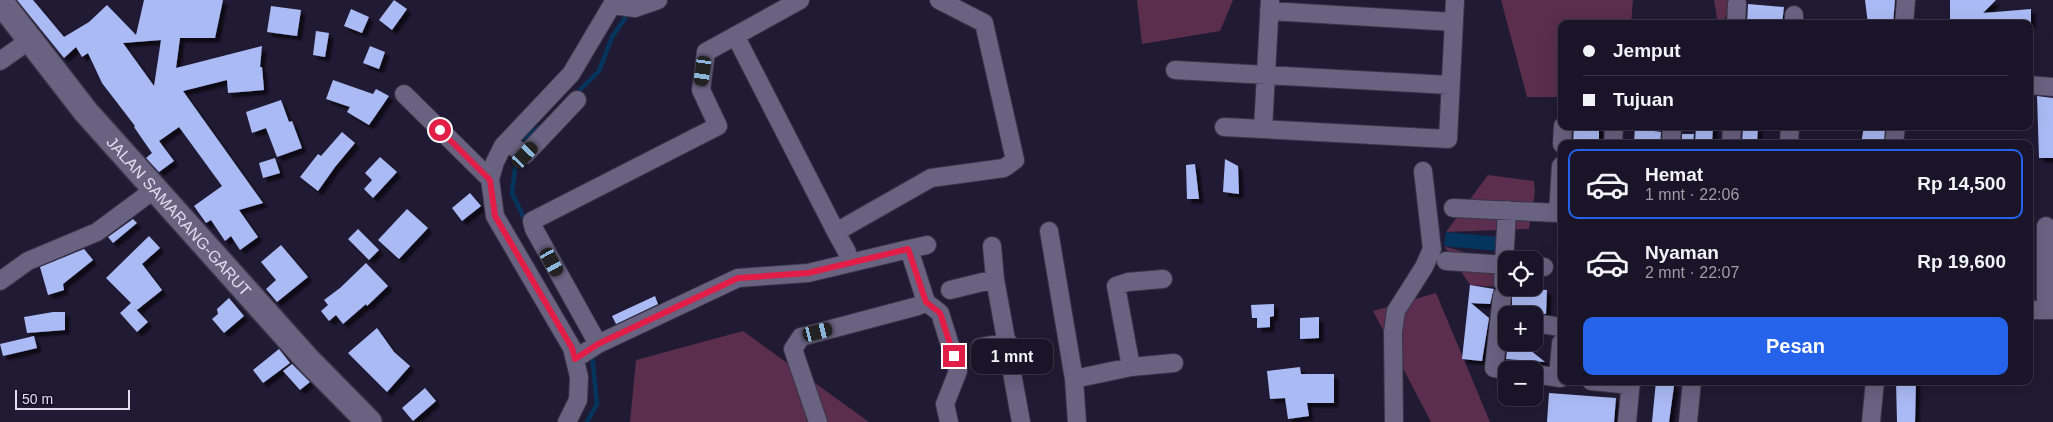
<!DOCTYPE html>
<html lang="id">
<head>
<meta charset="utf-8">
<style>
  body { margin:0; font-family:Helvetica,sans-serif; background:#221d2f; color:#f1f3f6; height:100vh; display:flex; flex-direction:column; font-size:19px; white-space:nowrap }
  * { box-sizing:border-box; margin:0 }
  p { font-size:16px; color:#9f9ea7 }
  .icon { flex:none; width:28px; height:28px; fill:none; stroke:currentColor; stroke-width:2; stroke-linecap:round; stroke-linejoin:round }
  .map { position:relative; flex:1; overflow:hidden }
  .panel { position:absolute; left:1558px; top:140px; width:475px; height:245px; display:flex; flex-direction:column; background:#191427; border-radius:10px; box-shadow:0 5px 20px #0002,0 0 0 1px #373344 }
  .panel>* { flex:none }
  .guide { position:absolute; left:1558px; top:20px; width:475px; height:110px; border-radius:10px; box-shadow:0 5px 20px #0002,0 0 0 1px #373344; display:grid; align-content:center; height:110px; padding:0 25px; background:#191427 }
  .tools { position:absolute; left:1498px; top:251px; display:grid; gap:10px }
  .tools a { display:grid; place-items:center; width:45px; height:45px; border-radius:10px; background:#191427; box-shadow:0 5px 20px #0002,0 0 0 1px #373344; font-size:25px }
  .scale { position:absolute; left:15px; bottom:12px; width:115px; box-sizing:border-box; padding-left:5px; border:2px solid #e1ddef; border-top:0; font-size:14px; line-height:18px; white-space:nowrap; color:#e1ddef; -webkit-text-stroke:4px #181129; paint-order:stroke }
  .end { position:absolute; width:22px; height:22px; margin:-11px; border:6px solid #e11d48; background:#fff; box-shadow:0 0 0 2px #fff }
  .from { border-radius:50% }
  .bubble { position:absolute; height:35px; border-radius:10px; background:#191427; box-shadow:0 5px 20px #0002,0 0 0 1px #373344; font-size:16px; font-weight:600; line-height:35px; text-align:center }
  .car { position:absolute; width:15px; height:30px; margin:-15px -8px; border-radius:6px; box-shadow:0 0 4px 1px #0007; background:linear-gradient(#222 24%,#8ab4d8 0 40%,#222 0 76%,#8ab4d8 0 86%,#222 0) }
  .guide b { display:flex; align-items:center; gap:18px; height:48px; font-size:19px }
  .guide b+b { border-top:1px solid #373344 }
  .guide i { width:12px; height:12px; background:#f1f3f6 }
  ul { padding:9px 0 0; list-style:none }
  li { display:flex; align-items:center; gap:15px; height:70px; margin:0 10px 8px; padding:0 15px; border:2px solid transparent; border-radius:10px }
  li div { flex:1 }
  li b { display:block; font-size:19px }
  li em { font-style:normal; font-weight:600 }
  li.on { border-color:#2563eb }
  li>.icon { width:45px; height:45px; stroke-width:1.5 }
  .action { display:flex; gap:10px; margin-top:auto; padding:10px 25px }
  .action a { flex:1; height:58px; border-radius:10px; background:#2563eb; color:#fff; font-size:20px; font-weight:600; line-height:58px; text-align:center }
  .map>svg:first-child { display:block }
  .green { fill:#5a2e4c }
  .water { fill:#05355c }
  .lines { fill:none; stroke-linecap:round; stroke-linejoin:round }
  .stream { stroke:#05355c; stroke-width:4.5 }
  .building { fill:#aabaf4; fill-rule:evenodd; filter:url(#shadow) }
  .minor-casing { stroke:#3a3449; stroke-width:20 }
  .secondary-casing { stroke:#3a3449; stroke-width:28 }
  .minor { stroke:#696281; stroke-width:18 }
  .secondary { stroke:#696281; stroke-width:25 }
  .route { stroke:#e11d48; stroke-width:6 }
  .labels { text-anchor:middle; stroke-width:5; stroke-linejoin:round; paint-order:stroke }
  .street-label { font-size:16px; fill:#e1ddef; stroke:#181129 }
</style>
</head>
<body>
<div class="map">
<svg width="2053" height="422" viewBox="0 0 2053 422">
  <defs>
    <filter id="shadow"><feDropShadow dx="4.5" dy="4.5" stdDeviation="1" flood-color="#0009"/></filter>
  </defs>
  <rect width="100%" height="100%" fill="#211a34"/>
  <path class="green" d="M1137 0H1233L1220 31 1142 44Z
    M1501 0H1633L1631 24H1561V97H1527Z
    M1714 0H1732L1723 24H1718Z
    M1488 175 1534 181 1535 192 1529 229 1446 232Z
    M1444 246 1506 265V288H1534V280L1539 290 1470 285Z
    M1436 293 1490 422H1431L1373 311Z
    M743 331 869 422H630L636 360Z"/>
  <path class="water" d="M1446 232 1498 237 1497 251 1444 246Z"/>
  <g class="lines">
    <path class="stream" d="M575 95 599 71 612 37 630 11
      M519 146 520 140 540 127
      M517 154 512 193 526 222
      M587 422 597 404 592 354"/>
  </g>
  <path class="building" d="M17 0H33L64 37 89 22 107 5 136 35 144 0H223L215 38H180L176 68 262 46 260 67H262L264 90 228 93 227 80 183 91 263 203 239 210 258 237 240 250 231 236 225 241 211 220 206 223 194 206 222 186 179 127 159 141 174 161 159 172 146 158 152 153 134 127 135 126 102 83 88 53 82 57 76 47 64 58ZM161 40 154 86 123 43Z
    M394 0 407 9 392 30 379 20Z
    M1865 0H1895L1893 24H1868Z
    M1950 0H1996L1983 13 2031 9V24L1950 22Z
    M1748 4 1784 7 1782 24H1747Z
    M271 6 301 10 297 36 267 32Z
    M351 9 369 17 362 33 344 26Z
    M316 31 329 33 325 57 313 55Z
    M370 46 385 52 379 69 363 63Z
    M333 80 373 94 376 89 389 96 369 125 347 112 350 107 326 99Z
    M2037 96 2053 98V158H2039Z
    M281 100 289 122 292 121 302 148 277 157 266 128 252 133 246 112Z
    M1574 126H1599V144H1573Z
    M1635 126H1654L1653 131 1661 132 1660 144H1634Z
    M1696 126H1713L1712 144H1695Z
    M1743 126H1758L1757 144H1742Z
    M1864 126H1885L1884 144H1861Z
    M342 132 355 143 335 167 318 191 300 177 318 154 321 156Z
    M1682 134H1694L1693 144H1682Z
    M380 157 397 172 373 198 364 189 372 180 365 173Z
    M275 158 280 173 263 178 259 163Z
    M1225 159 1238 166 1239 194 1223 192Z
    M1195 164 1199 199H1187L1186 165Z
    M470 193 481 206 462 221 452 208Z
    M407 209 428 228 399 259 378 240Z
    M133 219 137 223 113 243 108 237Z
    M358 229 379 250 369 260 348 239Z
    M149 236 160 248 142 264 162 290 137 310 132 305 148 322 137 332 120 313 131 303 106 278Z
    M281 245 308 277 277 302 266 289 276 280 261 262Z
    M84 249 93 260 63 284 64 290 48 295 40 267Z
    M366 263 388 286 367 306 366 304 343 324 336 315 329 321 321 311 328 305 324 300 340 288Z
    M1470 285 1494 289 1490 304 1471 303 1489 318 1482 361 1462 359Z
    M1512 288 1547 290 1546 314 1537 313 1534 306 1512 305Z
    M655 296 658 304 616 324 612 316Z
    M229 298 244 316 224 333 212 319 218 314 217 309Z
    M1274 304V316L1270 317V327L1257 328V318H1252L1251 305Z
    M53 312H65V330L27 333 24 317Z
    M1319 317V338L1300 339V318Z
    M377 328 394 352 410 366 387 392 348 353Z
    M34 336 37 348 3 356 0 344Z
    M1508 342H1520L1545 362 1506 359Z
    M279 349 290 363 263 383 253 370Z
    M292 364 310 382 300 390 283 371Z
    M1300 367 1301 374H1334V403H1307L1309 416 1288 419 1285 398 1270 399 1267 371Z
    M1656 381H1672V385L1674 386 1669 422H1652Z
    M1896 381H1916L1915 422H1897Z
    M425 388 436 401 413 421 402 408Z
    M1549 393 1616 398 1614 422H1547Z"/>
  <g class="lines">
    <defs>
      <path id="minor" d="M612 5 635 8 658 0
        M1269 11 1454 22
        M1736 24 1737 4
        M1794 24V15
        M1904 24 1906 0
        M736 37 836 232 931 178 1004 168 1015 160 984 23 939 0
        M0 61 30 40
        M1175 70 1450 85
        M2029 85 2053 87
        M404 94 490 179
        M1224 127 1448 139 1455 0
        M1263 129 1270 0
        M507 142 525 155 577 100
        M1562 144 1563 126
        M1613 144 1614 126
        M1671 144 1672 126
        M1731 144 1732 126
        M1789 144 1790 126
        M1894 144 1896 126
        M1453 208 1558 213 1561 166
        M2046 226V310
        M1049 231 1074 379 1077 422
        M836 232 847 252
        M992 246 995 279 1021 422
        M909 249 927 245
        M1446 261 1506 265
        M1534 266 1544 267
        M0 281 28 261 97 232 155 189
        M1503 283 1507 210
        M950 290 995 279
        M1502 296 1494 368 1506 370
        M2029 310H2053
        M1534 323 1561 327
        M598 344 534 229 532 221 718 126 701 90 706 52 800 0
        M980 347 1008 342
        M575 359 598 344 738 278 808 273 909 249 926 302 940 313 958 371 945 404 949 422
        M1131 367 1116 286 1128 282 1163 279
        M1534 374 1561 378
        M1558 378 1561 343
        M1074 379 1131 367 1174 363
        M1591 381 1631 385
        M567 422 578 400 579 377 572 348 495 216 490 179 495 162 503 146 571 74 615 0
        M818 422 793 349 801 337 918 306 926 302
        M1394 422 1393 332 1396 311 1424 267 1432 249 1423 171
        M1627 422 1631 381
        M1688 422 1692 381
        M1871 422 1875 381"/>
      <g id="secondary">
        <path id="s1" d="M0 1 86 112 308 360 369 422"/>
      </g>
    </defs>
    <use href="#minor" class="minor-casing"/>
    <use href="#secondary" class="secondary-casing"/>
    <use href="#minor" class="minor"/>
    <use href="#secondary" class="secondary"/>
  </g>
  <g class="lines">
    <path class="route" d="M440 130 490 180 495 216 572 348 575 359 598 344 738 278 808 273 908 249 926 302 940 313 954 356"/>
  </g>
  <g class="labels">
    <g class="street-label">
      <text dy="6" stroke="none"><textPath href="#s1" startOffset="280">JALAN SAMARANG-GARUT</textPath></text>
    </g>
  </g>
</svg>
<div class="tools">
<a><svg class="icon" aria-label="locate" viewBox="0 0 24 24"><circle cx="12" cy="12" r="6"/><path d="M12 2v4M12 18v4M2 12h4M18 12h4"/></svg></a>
<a>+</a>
<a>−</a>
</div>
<div class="scale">50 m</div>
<i class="end from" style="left:440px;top:130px"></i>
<i class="end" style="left:954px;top:356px"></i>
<div class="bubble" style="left:971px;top:339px;width:82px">1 mnt</div>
<i class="car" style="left:703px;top:71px;rotate:188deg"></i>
<i class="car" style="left:525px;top:155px;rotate:43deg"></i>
<i class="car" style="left:552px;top:262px;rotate:151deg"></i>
<i class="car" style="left:818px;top:332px;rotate:76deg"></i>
<div class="guide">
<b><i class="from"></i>Jemput</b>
<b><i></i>Tujuan</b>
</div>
<section class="panel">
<ul>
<li class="on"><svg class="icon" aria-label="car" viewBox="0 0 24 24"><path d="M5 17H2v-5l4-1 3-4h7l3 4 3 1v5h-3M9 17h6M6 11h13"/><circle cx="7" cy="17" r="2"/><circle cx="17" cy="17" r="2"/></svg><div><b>Hemat</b><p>1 mnt · 22:06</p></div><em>Rp 14,500</em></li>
<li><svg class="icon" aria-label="car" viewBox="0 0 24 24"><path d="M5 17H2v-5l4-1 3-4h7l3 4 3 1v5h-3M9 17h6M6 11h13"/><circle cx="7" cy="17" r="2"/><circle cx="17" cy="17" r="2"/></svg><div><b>Nyaman</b><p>2 mnt · 22:07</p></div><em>Rp 19,600</em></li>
</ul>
<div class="action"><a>Pesan</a></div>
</section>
</div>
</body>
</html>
